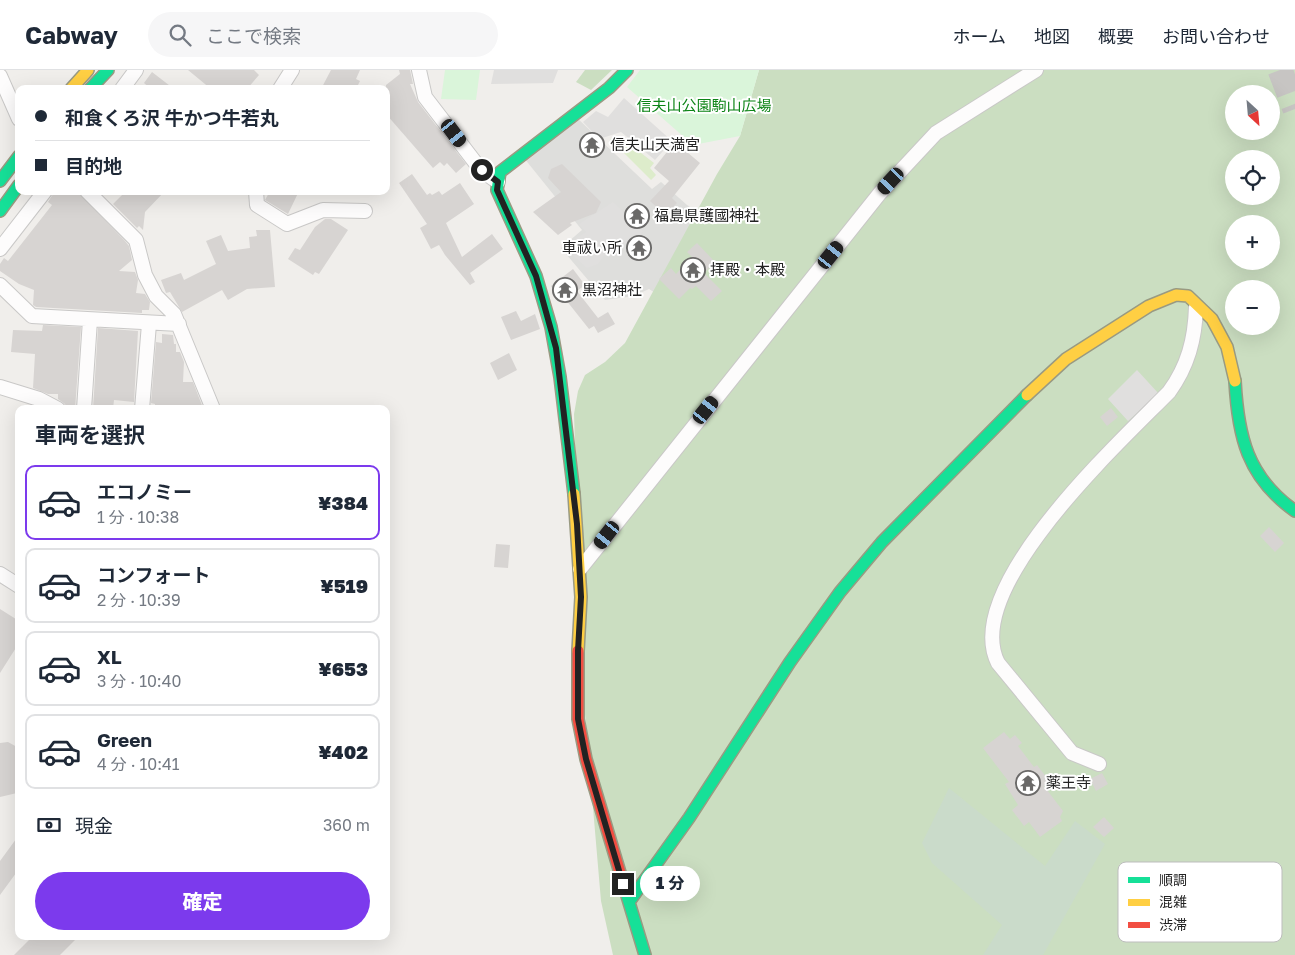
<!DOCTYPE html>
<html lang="ja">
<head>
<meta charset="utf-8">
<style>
  body { margin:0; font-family:"Golos Text","Noto Sans JP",sans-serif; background:#f6f6f7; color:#1f2937; height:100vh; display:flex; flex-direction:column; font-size:19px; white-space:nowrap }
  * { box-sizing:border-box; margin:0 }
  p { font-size:16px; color:#747a83 }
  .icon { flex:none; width:28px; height:28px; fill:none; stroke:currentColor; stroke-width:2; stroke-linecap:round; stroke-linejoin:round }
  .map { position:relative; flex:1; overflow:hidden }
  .side { position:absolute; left:15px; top:335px; width:375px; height:535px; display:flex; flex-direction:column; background:#fff; border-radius:10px; box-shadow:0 5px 20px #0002 }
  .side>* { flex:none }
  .guide { position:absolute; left:15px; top:15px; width:375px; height:110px; border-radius:10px; box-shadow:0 5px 20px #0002; display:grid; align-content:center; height:110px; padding:0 20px; background:#fff }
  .needle { width:32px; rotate:154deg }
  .buttons { position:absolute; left:1225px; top:15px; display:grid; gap:10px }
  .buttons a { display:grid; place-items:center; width:55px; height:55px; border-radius:50%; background:#fff; box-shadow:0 5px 20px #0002; font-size:25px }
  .end { position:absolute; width:22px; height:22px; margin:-11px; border:6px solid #222; background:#fff; box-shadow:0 0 0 2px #fff }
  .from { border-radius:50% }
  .bubble { position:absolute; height:35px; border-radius:18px; background:#fff; box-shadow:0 5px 20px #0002; font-size:16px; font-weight:800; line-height:35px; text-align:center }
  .car { position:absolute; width:15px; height:30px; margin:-15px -8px; border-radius:6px; box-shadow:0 0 4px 1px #0007; background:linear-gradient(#222 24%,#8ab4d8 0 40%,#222 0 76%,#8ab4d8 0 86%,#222 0) }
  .guide b { display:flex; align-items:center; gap:18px; height:48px; font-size:19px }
  .guide b+b { border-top:1px solid #e0e1e3 }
  .guide i { width:12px; height:12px; background:#1f2937 }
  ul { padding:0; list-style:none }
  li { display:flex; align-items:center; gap:15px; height:75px; margin:0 10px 8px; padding:0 10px; border:2px solid #e0e1e3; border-radius:10px }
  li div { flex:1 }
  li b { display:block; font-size:19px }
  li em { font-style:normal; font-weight:800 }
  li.current { border-color:#7c3aed }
  li>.icon { width:45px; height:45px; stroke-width:1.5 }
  h2 { padding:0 20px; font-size:22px; line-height:60px }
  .pay { display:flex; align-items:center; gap:12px; height:55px; padding:0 20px; font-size:19px }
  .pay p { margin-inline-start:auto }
  .cta { display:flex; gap:10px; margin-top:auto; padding:10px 20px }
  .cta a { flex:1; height:58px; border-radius:30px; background:#7c3aed; color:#fff; font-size:20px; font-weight:800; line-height:58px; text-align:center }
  header { display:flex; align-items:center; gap:30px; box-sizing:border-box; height:70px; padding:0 25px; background:#fff; border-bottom:1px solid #e0e1e3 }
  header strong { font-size:24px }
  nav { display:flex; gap:28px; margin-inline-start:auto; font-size:18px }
  .search { width:350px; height:45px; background:#f6f6f7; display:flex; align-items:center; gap:12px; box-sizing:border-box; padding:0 18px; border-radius:28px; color:#747a83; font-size:19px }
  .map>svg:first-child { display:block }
  .religious { fill:#dededc }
  .grass { fill:#ddeccb }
  .forest { fill:#cbdec1; fill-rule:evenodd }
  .cemetery { fill:#cadbca }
  .park { fill:#daf5da }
  .parking { fill:#e0dfde }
  .building { fill:#d7d4d2 }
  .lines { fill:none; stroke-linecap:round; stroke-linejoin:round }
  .highway-tunnel { stroke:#c7c5c3; stroke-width:25; stroke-dasharray:25 12; stroke-linecap:butt }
  .street-casing { stroke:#c9c8c7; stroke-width:16 }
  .fast-casing { stroke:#999a82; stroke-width:14 }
  .slow-casing { stroke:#999a82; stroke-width:14 }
  .jam-casing { stroke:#999a82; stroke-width:14 }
  .street { stroke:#fdfcfc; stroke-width:14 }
  .fast { stroke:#16e098; stroke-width:11 }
  .slow { stroke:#ffcf43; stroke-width:11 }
  .jam { stroke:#f24e42; stroke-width:11 }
  .route { stroke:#222; stroke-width:6 }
  .labels { text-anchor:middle; stroke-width:4; stroke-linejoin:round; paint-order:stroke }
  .park-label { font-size:15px; fill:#0c8416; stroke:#fff }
  .poi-label { font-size:15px; fill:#222; stroke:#fff; text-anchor:start }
  .key { fill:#fff; stroke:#bdbdbd; stroke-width:1 }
  .key-label { font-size:14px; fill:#222 }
</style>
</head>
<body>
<header>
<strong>Cabway</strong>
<div class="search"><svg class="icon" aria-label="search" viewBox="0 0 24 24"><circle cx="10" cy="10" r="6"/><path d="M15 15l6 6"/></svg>ここで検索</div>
<nav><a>ホーム</a><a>地図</a><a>概要</a><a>お問い合わせ</a></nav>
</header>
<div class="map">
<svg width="1295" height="885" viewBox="0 0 1295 885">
  <rect width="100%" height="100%" fill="#f0eeeb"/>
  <path class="religious" d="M576 47 652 119 661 112 687 135 720 157 707 256 649 219 634 226 605 230 561 178 582 160 524 88Z"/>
  <path class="grass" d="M619 66 654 93 650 98 656 105 651 110 610 69Z"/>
  <path class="forest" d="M585 0H612L591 20 576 12Z
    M759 0H1295V885H613L601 831 583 621 574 344 578 321 585 305 605 292 625 273 717 104 740 66ZM1234 24H1271V61H1234ZM1234 89H1271V126H1234ZM1234 154H1271V191H1234ZM1234 219H1271V256H1234Z"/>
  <path class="cemetery" d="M949 718 1045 796 1075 751 1105 774 1043 885H983L1002 855 932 793 922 773Z"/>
  <path class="park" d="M445 0H480L476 30 441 29Z
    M640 0H759L740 66 693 75 627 17Z"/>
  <path class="parking" d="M494 0H558L553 13 491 14Z
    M624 28 672 71 655 90 621 62 599 69 583 52 596 41 608 47Z
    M613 132 643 161 636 170 607 181 598 194 587 198 564 177 586 162 579 154Z
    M1137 300 1159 324 1128 351 1108 329Z"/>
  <path class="building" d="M188 0H254L259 5 247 19H211Z
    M331 0H360L356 9 360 11 356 19H321Z
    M399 0H410L413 14H410L418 32 466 94 456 103 447 93 444 96 440 92 433 98 386 44V15L400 4Z
    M152 2 174 19H151L144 13Z
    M589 64 603 78 595 87 580 72Z
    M675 72 700 93 672 128 677 133 665 145 650 131 669 111 654 98Z
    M562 94 601 132 596 143 570 153 572 155 558 165 533 142 561 122 548 108 551 99Z
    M412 104 427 125 430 123 432 125 439 121 442 125 460 113 474 134 446 153 462 187 492 164 503 179 470 203 475 212 470 215 445 185 439 175 431 179 420 158 427 154 399 113Z
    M55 121H77L125 171 129 176 132 190 119 201 135 202 138 210 136 223 145 224 150 232 149 240H142V243L36 237 33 235 34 220 19 214 0 201V194L4 188 8 191 52 135 48 132Z
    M126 121H165L145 142 143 160 139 156 137 158 113 134Z
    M270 121H299L288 144 265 130Z
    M325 149H331L348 160 319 204 315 202 313 205 288 189 295 178 300 180 315 157Z
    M256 160H270L275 217 247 219 228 230 222 220 182 242 170 222 166 223 161 210 181 203 184 210 216 194 206 171 221 165 228 181 250 178 249 167 257 166Z
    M697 173 715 192 704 203 722 221 711 231 696 216 692 219 690 218 679 229 659 209 671 198 676 204 692 187 687 182Z
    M573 199 585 215 577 221 598 248 608 242 615 254 598 263 594 256 589 259 566 230 562 233 551 216Z
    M516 241 521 251 535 244 540 259 511 270 501 247Z
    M43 255 81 257 75 339H67L65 334 58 329V324H48L33 318 35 284 11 282 13 260 42 261Z
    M98 258 138 261 134 332 114 330 113 339H93Z
    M162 264 173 265 174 274H176V282H180L184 292 183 312H193L203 338 155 339V334L151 333 156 272 162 273Z
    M509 283 517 300 498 310 490 293Z
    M1111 338 1118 347 1107 356 1100 347Z
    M1269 457 1284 473 1275 482 1260 466Z
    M496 474 510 475 508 498 494 497Z
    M0 539 19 551V573L0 603Z
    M1004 662 1010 669 1015 665 1022 673 1018 676 1034 697 1037 695 1050 712 1044 716 1063 741 1060 747 1062 751 1040 767 1029 752 1024 756 1012 740 1018 735 1005 714 1009 712 983 678Z
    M8 672 17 677 19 719 17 723 0 727V673Z
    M1102 703 1108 714 1096 721 1090 709Z
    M1104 747 1114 758 1104 767 1093 757Z
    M19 765V799L0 825V791Z
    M33 866H79L60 885H14Z"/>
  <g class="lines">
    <path class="highway-tunnel" d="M1280 0 1295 39"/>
    <defs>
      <path id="street" d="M419 0 425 27 481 100 498 112
        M0 6 19 49
        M122 19 136 0
        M280 19 292 0
        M87 121 136 170 145 205 156 226 174 244 213 339
        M256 121 257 135 287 154 323 140 365 141
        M0 179 45 121
        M0 215 32 246 179 254
        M0 317 39 329 58 339
        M84 339 90 250
        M142 339 149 254
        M580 499 880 123 936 63 1036 0
        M0 504 19 516
        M1099 694 1072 683 998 593C960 518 1120 372 1169 322 1188 296 1195 269 1196 237"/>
      <path id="fast" d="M90 19 108 0
        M0 111 19 86
        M0 141 19 115
        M1235 311C1238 366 1247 407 1295 441
        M574 424 560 307 551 257 536 206 497 120 500 102 609 18 627 0
        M621 806 645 885
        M629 832 689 748 790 592 840 522 882 472 1027 325"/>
      <path id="slow" d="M71 19 88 0
        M1027 325 1066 289 1149 236 1176 225 1188 226 1212 249 1227 277 1235 311
        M574 424 581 527 578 581"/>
      <path id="jam" d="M578 581V649L586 689 621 806"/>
    </defs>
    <use href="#street" class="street-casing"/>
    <use href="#fast" class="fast-casing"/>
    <use href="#slow" class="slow-casing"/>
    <use href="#jam" class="jam-casing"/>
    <use href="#street" class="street"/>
    <use href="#fast" class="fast"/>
    <use href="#slow" class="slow"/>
    <use href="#jam" class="jam"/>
  </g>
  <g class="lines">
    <path class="route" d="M482 100 498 112 497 120 536 206 556 278 577 454 581 527 578 581V649L586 689 623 814"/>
  </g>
  <defs>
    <symbol id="temple-ring" viewBox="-11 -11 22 22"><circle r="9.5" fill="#fff" stroke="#6a6968" stroke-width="1.5"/><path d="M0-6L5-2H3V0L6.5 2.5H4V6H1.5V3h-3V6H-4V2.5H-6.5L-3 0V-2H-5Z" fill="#6a6968"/></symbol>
  </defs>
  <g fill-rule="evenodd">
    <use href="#temple-ring" x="578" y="61" width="28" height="28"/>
    <use href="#temple-ring" x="623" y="132" width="28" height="28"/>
    <use href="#temple-ring" x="625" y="164" width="28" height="28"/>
    <use href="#temple-ring" x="679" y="186" width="28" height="28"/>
    <use href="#temple-ring" x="551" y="206" width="28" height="28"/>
    <use href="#temple-ring" x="1014" y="699" width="28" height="28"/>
  </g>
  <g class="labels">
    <g class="park-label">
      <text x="704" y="41">信夫山公園駒山広場</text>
    </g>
    <g class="poi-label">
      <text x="610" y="80">信夫山天満宮</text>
      <text x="654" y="151">福島県護國神社</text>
      <text x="622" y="183" text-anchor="end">車祓い所</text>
      <text x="710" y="205">拝殿・本殿</text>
      <text x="582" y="225">黒沼神社</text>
      <text x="1046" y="718">薬王寺</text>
    </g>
  </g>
  <rect x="1118" y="792" width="164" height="80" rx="8" class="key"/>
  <rect x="1128" y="807" width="22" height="6" fill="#16e098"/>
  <rect x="1128" y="829" width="22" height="7" fill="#ffcf43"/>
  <rect x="1128" y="852" width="22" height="6" fill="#f24e42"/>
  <g class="key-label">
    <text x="1159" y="815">順調</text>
    <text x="1159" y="837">混雑</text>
    <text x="1159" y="860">渋滞</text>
  </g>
</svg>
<div class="buttons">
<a><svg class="needle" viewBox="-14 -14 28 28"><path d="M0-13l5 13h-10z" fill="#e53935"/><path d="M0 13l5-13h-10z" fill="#747a83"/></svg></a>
<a><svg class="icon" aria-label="locate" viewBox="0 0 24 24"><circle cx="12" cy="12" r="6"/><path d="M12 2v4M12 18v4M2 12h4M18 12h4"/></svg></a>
<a>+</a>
<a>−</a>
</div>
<i class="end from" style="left:482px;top:100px"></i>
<i class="end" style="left:623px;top:814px"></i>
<div class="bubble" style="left:640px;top:796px;width:60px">1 分</div>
<i class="car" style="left:454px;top:63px;rotate:143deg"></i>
<i class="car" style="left:891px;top:111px;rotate:223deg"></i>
<i class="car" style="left:831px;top:185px;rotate:39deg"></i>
<i class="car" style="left:706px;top:340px;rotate:39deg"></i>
<i class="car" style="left:607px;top:465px;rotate:218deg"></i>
<div class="guide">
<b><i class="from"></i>和食くろ沢 牛かつ牛若丸</b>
<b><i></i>目的地</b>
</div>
<section class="side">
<h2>車両を選択</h2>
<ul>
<li class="current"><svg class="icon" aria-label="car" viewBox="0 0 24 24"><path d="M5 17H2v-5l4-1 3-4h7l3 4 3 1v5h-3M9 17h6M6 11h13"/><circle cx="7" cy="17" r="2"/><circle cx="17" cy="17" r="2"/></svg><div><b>エコノミー</b><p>1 分 · 10:38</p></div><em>¥384</em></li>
<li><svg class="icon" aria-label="car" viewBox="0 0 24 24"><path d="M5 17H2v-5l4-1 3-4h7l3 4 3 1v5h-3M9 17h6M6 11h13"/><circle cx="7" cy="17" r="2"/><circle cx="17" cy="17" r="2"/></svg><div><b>コンフォート</b><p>2 分 · 10:39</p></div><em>¥519</em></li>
<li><svg class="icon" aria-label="car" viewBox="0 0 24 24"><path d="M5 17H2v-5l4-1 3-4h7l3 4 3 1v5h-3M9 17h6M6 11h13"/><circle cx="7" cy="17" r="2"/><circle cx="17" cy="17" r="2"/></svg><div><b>XL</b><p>3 分 · 10:40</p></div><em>¥653</em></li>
<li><svg class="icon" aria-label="car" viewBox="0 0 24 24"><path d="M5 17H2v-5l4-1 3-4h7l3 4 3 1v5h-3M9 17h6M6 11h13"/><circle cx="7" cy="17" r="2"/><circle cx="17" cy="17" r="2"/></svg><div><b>Green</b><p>4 分 · 10:41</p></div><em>¥402</em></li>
</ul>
<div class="pay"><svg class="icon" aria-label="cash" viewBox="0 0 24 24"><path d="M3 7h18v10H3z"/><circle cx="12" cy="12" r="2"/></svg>現金<p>360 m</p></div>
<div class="cta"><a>確定</a></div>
</section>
</div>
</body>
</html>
